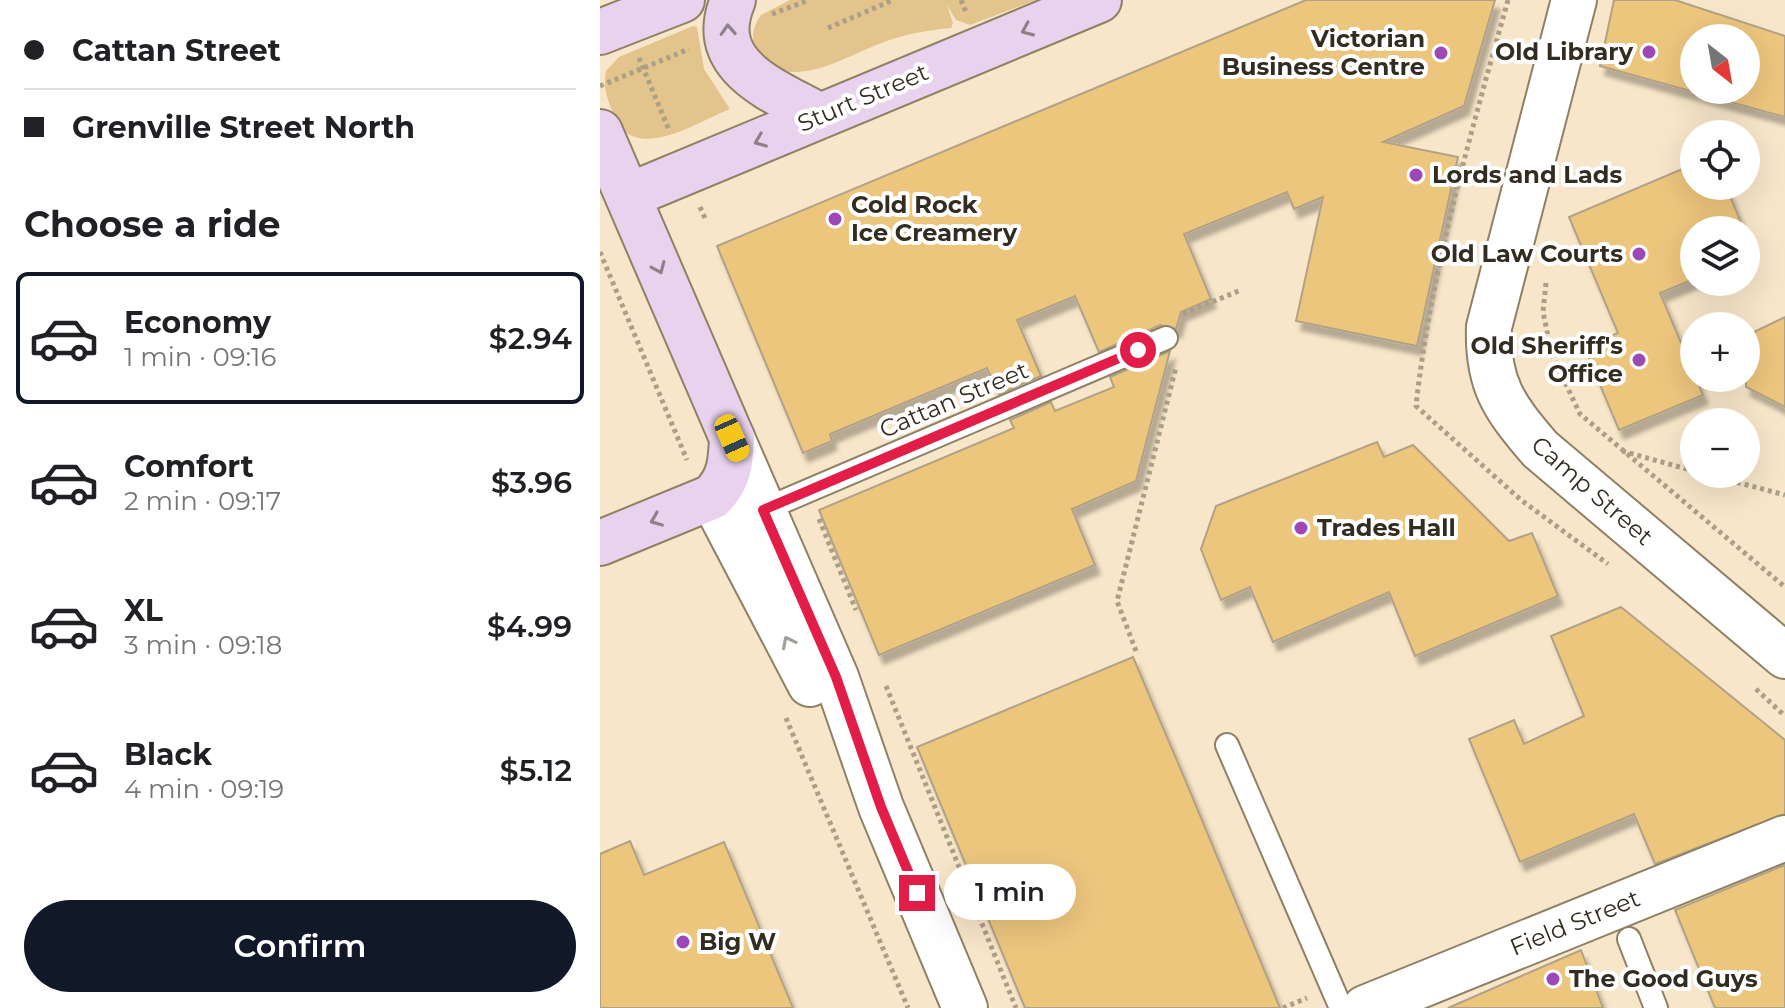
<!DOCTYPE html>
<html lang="en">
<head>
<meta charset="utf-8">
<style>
  body { margin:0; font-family:Montserrat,sans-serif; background:#f6f6f6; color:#202124; height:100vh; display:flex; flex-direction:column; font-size:30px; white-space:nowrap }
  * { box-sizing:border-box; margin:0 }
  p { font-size:26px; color:#757577 }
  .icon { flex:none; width:44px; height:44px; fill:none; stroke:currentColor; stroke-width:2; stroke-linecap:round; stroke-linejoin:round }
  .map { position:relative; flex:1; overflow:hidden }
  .details { display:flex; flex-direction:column; background:#fff; width:600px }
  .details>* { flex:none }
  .hud { display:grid; align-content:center; height:176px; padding:0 24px; background:#fff }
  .needle { width:52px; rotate:149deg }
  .fabs { position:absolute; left:1080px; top:24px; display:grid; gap:16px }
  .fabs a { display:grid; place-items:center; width:80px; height:80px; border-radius:50%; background:#fff; box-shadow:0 8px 32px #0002; font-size:40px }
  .end { position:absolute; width:36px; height:36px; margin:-18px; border:10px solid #e11d48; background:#fff; box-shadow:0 0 0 4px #fff }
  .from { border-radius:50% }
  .bubble { position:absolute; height:56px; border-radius:28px; background:#fff; box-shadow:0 8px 32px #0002; font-size:26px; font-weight:600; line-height:56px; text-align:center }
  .car { position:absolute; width:24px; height:48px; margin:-24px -12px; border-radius:10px; box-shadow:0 0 6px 2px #0007; background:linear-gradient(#f5c518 24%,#345 0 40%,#f5c518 0 76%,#345 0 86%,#f5c518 0) }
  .hud b { display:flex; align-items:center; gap:28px; height:76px; font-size:30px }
  .hud b+b { border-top:2px solid #e0e0e0 }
  .hud i { width:20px; height:20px; background:#202124 }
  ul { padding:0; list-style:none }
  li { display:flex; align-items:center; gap:24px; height:132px; margin:0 16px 12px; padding:0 8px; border:4px solid transparent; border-radius:12px }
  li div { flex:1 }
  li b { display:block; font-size:30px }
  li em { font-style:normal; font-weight:600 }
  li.active { border-color:#111827 }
  li>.icon { width:72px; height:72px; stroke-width:1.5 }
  h2 { padding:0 24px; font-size:36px; line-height:96px }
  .primary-button { display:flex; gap:16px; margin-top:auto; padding:16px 24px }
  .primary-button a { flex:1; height:92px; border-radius:48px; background:#111827; color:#fff; font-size:32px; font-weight:600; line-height:92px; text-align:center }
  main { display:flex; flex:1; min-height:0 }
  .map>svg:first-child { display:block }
  .green { fill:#e2c48c }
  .building { fill:#edc67e; stroke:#b1a285; stroke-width:2; fill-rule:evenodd; filter:url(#shadow) }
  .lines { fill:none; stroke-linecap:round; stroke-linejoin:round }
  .lane-casing { stroke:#8f8165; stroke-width:26 }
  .street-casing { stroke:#8f8165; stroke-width:48 }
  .secondary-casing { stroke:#8f8165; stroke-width:48 }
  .path { stroke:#ab9f88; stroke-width:5; stroke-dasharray:4 4; stroke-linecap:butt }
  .lane { stroke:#fff; stroke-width:22 }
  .street { stroke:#fff; stroke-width:44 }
  .secondary { stroke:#e8d2ee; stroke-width:44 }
  .oneway { stroke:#8e8088 }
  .oneway2 { stroke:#a3a09b }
  .route { stroke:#e11d48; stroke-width:10 }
  .poi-dot { fill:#9c48b6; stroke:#fff; stroke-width:3 }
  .labels { text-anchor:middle; stroke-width:8; stroke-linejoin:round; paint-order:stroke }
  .poi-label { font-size:24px; font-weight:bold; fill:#332d21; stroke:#fff; text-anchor:start }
  .street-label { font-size:24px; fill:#332d21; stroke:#fff }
</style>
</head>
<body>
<main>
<section class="details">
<div class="hud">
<b><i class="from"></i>Cattan Street</b>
<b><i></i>Grenville Street North</b>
</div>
<h2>Choose a ride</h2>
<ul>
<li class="active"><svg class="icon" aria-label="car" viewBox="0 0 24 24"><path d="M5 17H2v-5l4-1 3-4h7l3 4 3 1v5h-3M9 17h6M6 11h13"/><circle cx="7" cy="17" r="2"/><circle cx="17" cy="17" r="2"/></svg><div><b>Economy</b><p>1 min · 09:16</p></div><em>$2.94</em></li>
<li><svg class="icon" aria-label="car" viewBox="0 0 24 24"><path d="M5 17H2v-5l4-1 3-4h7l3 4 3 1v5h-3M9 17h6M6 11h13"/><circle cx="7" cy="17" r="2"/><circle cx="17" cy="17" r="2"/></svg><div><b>Comfort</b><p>2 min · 09:17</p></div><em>$3.96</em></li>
<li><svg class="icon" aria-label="car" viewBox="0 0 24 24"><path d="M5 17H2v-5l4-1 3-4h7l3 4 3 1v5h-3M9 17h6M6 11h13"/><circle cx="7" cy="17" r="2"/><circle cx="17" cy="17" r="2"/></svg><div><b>XL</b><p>3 min · 09:18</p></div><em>$4.99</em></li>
<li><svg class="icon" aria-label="car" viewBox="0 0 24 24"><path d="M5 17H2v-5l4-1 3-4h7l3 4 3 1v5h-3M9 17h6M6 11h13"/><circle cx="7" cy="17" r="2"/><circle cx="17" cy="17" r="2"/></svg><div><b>Black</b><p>4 min · 09:19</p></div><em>$5.12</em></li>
</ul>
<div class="primary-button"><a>Confirm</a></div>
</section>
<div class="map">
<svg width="1185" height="1008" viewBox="0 0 1185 1008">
  <defs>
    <filter id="shadow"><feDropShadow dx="5" dy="9" stdDeviation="2" flood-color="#0004"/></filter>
  </defs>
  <rect width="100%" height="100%" fill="#f7e6c9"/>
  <path class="green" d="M190 0H436L370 25 356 20 347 5 353 23 351 28C329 30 305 34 284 42 249 54 183 99 156 49 150 37 154 25 161 15Z
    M93 26 97 27 104 69 130 109C95 123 32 166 13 113 7 98 3 87 6 71L19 57Z"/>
  <path class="building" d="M706 0H895L864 106 783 142 858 157 817 346 696 321 723 197 694 209 687 192 584 234 611 299 581 312 576 329 560 325 499 352 475 296 417 320 441 376 399 394 387 368 230 434 232 441 203 453 117 246Z
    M1014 0H1075L1185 36V117L1000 66ZM1094 38H1146V90H1094Z
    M1094 164V186H1126L1144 230H1094V279L1060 293 1103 395 1019 430 984 347 1018 333 969 217Z
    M1185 317V407L1146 387V336Z
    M570 351 536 481 472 509 495 565 279 655 219 510 414 428 410 420 451 402 455 411 514 387 510 377Z
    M777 442 784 457 813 445 909 541 932 533 958 596 815 656 789 592 673 642 650 587 621 600 601 549 616 506Z
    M1021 607 1185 740V814L1055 864 1034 814 920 862 869 739 914 720 924 744 984 716 951 636Z
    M533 657 592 796 680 1008H425L317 747Z
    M30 841 44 875 124 842 193 1008H0V854Z
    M1185 865V1008H1115L1075 910Z
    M981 950 1003 1008H848Z"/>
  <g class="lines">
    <defs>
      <path id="lane" d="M163 510 566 338
        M627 745 741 1008
        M1029 939 1056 1008"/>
      <path id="street" d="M974 0 889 327C887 384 904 407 940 449L1185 656
        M132 438 236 677 281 807 365 1008
        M112 497 210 684
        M765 1008 1185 838"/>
      <path id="secondary" d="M133 0C105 67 174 90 220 116
        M0 32 82 0
        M0 132 132 438C131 462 130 479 112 497L0 543
        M28 196 499 0"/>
    </defs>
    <use href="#lane" class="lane-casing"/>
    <use href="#street" class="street-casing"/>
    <use href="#secondary" class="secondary-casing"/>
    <path class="path" d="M361 0 366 12
      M908 0C871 133 831 269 816 406L921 500 1008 564
      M172 14 209 0
      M228 28 293 0
      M39 58 69 130
      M0 86 89 49
      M100 207 105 218
      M0 252 87 460
      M946 283 943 312 952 355 980 414 1185 587
      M583 314 641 290
      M1022 451 1094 471
      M1106 474 1185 495
      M219 519 256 610
      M536 651 517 601 576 367
      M286 686 416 1008
      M1156 689 1185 716
      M186 718 308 1008
      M683 1008 707 998"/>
    <use href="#lane" class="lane"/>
    <use href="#street" class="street"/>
    <use href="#secondary" class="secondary"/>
  </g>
  <defs><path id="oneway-chevron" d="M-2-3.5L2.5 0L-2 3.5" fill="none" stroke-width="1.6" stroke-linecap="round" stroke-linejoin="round" transform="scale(2)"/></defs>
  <g class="oneway">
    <use href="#oneway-chevron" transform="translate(128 30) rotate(-93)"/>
    <use href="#oneway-chevron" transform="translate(427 30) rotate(157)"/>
    <use href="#oneway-chevron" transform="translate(160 141) rotate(158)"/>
    <use href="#oneway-chevron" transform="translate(59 268) rotate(67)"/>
    <use href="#oneway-chevron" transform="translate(56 520) rotate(158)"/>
  </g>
  <use class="oneway2" href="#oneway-chevron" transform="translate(188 642) rotate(-117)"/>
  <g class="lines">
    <path class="route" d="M317 893 281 807 236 677 163 510 538 350"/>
  </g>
  <g class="poi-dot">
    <circle cx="1049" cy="52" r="8"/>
    <circle cx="841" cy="53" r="8"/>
    <circle cx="816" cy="175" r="8"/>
    <circle cx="235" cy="219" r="8"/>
    <circle cx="1039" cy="254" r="8"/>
    <circle cx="1039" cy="360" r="8"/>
    <circle cx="701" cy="528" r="8"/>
    <circle cx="83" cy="942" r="8"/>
    <circle cx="953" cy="979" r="8"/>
  </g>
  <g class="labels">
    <g class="poi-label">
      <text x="825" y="47" text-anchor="end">Victorian<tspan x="825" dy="28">Business Centre</tspan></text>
      <text x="1033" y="60" text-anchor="end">Old Library</text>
      <text x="832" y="183">Lords and Lads</text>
      <text x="251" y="213">Cold Rock<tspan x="251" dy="28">Ice Creamery</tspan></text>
      <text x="1023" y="262" text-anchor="end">Old Law Courts</text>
      <text x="1023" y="354" text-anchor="end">Old Sheriff's<tspan x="1023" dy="28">Office</tspan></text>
      <text x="717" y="536">Trades Hall</text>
      <text x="99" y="950">Big W</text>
      <text x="969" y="987">The Good Guys</text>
    </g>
    <g class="street-label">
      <text transform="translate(263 98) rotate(-23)" y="8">Sturt Street</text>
      <text transform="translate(354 400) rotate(-23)" y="8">Cattan Street</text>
      <text transform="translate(992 491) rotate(41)" y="8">Camp Street</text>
      <text transform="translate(975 923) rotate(-22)" y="8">Field Street</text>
    </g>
  </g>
</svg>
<div class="fabs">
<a><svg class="needle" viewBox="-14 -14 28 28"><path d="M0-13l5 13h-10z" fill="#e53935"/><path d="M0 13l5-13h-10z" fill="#757577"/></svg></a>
<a><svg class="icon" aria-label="locate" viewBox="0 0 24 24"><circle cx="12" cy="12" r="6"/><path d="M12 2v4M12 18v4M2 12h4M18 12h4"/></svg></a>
<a><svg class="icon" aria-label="layers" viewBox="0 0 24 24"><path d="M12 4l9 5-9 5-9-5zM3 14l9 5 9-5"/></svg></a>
<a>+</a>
<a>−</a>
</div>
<i class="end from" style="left:538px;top:350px"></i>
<i class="end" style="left:317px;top:893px"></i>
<div class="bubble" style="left:344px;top:864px;width:132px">1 min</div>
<i class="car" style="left:132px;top:438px;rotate:156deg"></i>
</div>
</main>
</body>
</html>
